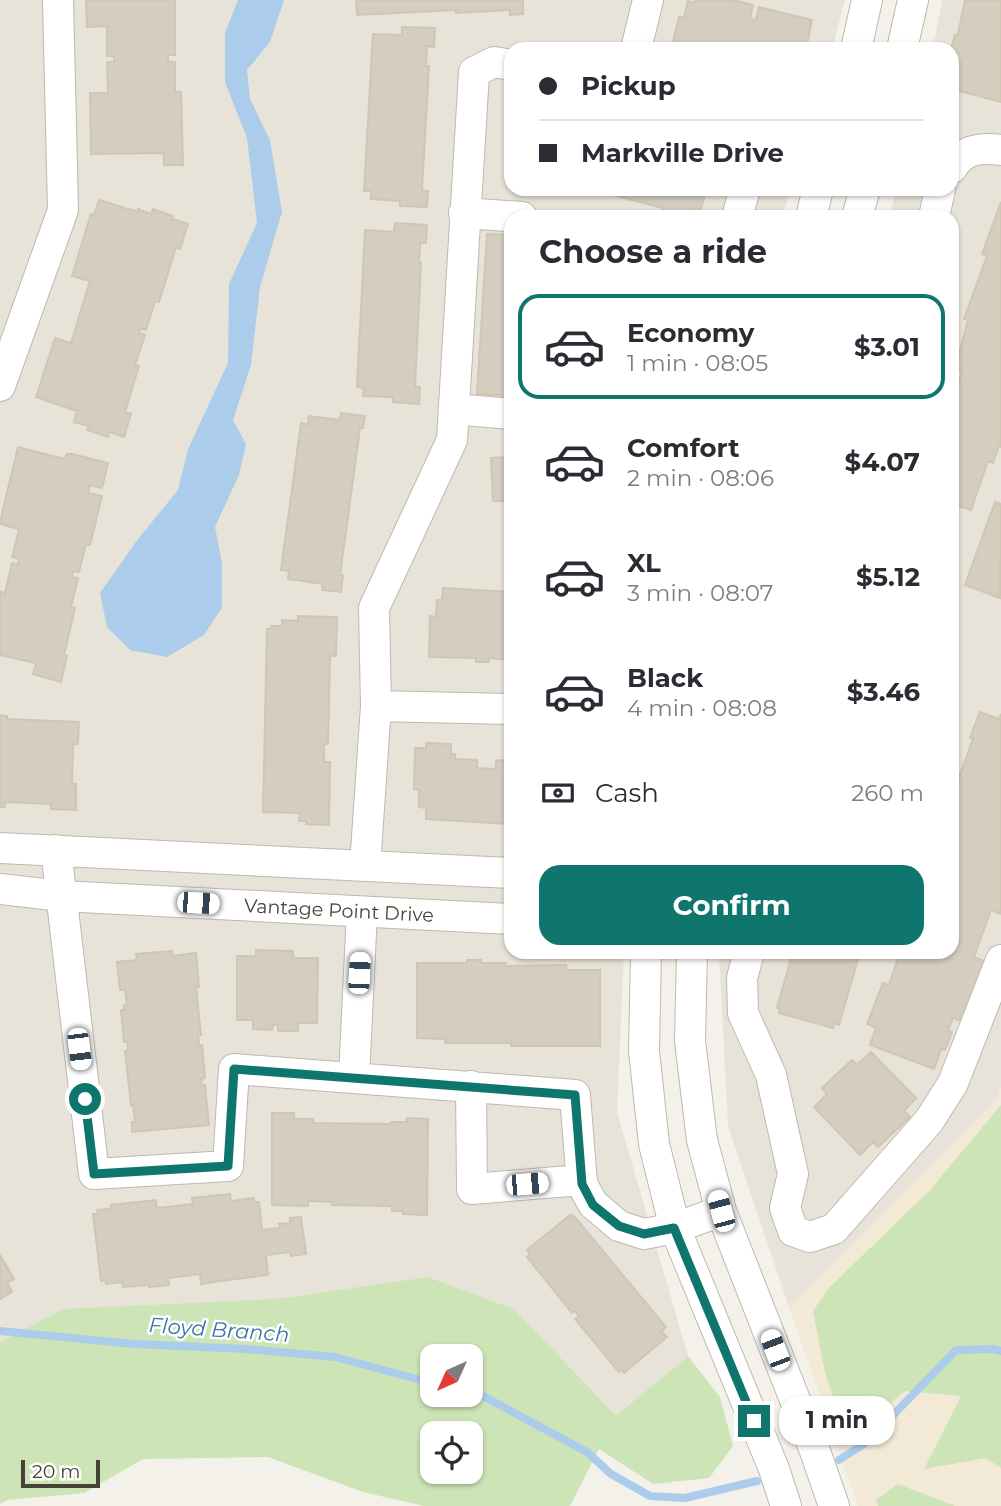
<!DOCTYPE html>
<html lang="en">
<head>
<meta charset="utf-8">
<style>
  body { margin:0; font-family:Montserrat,sans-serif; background:#f2f2f3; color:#2b2b33; height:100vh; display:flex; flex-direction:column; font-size:26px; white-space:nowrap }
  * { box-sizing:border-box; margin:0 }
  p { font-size:23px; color:#7c7c81 }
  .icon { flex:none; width:38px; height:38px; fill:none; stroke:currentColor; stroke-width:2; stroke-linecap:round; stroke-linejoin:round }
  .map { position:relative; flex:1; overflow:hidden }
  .panel { position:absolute; left:504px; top:210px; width:455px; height:749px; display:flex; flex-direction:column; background:#fff; border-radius:21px; box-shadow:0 2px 5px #0004 }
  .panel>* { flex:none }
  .top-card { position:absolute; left:504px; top:42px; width:455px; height:154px; border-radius:21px; box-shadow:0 2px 5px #0004; display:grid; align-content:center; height:154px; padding:0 35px; background:#fff }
  .needle { width:46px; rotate:225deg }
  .fabs { position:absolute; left:420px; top:1344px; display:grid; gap:14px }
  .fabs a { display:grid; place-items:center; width:63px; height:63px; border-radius:14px; background:#fff; box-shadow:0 2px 5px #0004; font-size:35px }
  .scale { position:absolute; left:21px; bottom:18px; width:79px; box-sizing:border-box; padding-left:7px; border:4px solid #474238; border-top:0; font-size:19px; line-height:24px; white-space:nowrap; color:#474238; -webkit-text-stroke:5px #fff; paint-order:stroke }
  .end { position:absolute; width:32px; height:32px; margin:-16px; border:9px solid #0f766e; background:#fff; box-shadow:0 0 0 4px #fff }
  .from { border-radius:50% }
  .bubble { position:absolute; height:49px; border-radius:21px; background:#fff; box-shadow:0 2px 5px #0004; font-size:23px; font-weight:700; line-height:49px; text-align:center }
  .car { position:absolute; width:21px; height:42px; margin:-21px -10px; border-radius:9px; box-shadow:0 0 5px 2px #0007; background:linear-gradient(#fff 24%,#345 0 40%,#fff 0 76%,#345 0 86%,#fff 0) }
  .top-card b { display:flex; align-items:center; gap:24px; height:66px; font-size:26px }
  .top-card b+b { border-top:2px solid #e1e1e2 }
  .top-card i { width:18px; height:18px; background:#2b2b33 }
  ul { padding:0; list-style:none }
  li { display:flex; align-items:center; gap:21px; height:105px; margin:0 14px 10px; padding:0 21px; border:4px solid transparent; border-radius:21px }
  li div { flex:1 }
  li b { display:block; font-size:26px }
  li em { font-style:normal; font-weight:700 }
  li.on { border-color:#0f766e }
  li>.icon { width:63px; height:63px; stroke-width:1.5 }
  h2 { padding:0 35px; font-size:32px; line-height:84px }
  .pay { display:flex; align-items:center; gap:18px; height:77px; padding:0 35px; font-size:26px }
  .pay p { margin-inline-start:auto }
  .primary-button { display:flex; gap:14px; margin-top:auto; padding:14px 35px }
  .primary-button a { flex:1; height:80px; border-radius:21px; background:#0f766e; color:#fff; font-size:28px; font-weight:700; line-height:80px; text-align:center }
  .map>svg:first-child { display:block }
  .residential { fill:#e7e3d8 }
  .commercial { fill:#f3e9d7 }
  .green { fill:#cde4b6; fill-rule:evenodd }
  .water { fill:#abcdeb }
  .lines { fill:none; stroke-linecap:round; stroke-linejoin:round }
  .stream { stroke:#abcdeb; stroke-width:8 }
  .building { fill:#d4cdc0; stroke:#cfc6b4; stroke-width:2 }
  .minor-casing { stroke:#beb9ad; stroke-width:32 }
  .minor { stroke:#fff; stroke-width:30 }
  .route { stroke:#0f766e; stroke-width:9 }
  .labels { text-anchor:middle; stroke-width:5; stroke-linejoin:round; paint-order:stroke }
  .street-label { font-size:19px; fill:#474238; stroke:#fff }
  .water-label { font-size:21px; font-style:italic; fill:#3975ab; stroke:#fff }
</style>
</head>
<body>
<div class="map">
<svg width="1001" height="1506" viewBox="0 0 1001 1506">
  <rect width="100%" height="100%" fill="#f3f1ea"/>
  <path class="residential" d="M0 0H845L832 49H511V189H791L782 217H511V952H624L617 1112 688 1356 616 1417 514 1309 428 1277 0 1343Z
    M942 0H1001V1087L997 1099 789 1307 728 1126 719 952H952V217H889L897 189H952V49H933Z"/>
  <path class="commercial" d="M1001 1088V1506H858L789 1307 997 1099Z"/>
  <path class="green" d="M1001 1105V1468L986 1458 924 1469 961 1396 905 1391 847 1439 825 1373 813 1311 829 1288 930 1190Z
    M428 1277 514 1309 616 1416 688 1356 720 1397 733 1446 709 1478 653 1484 599 1449 570 1506H424L363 1492 268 1457 143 1459 84 1493 8 1500 0 1504V1343L63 1309 277 1299ZM432 1356H471V1395H432ZM432 1433H471V1472H432Z
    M898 1484 950 1504 955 1506H878L876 1500Z"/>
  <path class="water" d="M238 0H284L270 42 247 70 250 99 270 140 282 212 260 287 251 365 233 420 246 444 239 475 215 527 222 563V608L204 635 167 657 130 650 107 627 100 593 138 539 178 490 188 449 228 363 229 284 257 223 247 138 225 82V33Z"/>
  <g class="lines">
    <path class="stream" d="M0 1331 134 1344 246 1349 335 1357 432 1383
      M471 1393 483 1396 587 1452 611 1474 650 1496 685 1498 757 1481
      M839 1460 867 1442 956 1350 994 1349 1001 1351"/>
  </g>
  <path class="building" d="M86 0H175V55H168V62H175V92H181L183 165H164V153L91 154 90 93H108L107 62H114V56H107V26L87 27Z
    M356 0H523V14L510 15V10L456 13V10L357 15Z
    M695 0H733L753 5 750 19 756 20 759 7 812 20 806 49H671L679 17 684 18 688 1 695 3Z
    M965 0H1001V102L952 89 951 49 955 35H958Z
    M402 27 435 28 434 47 427 46 426 66H429L422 190 428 191 427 207 400 206V201L371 199V191H364L373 34 402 35Z
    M590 189H707L700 211 692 210 691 215 673 211 672 213 662 210 663 208Z
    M99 200 138 212V209L151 214 153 209 173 216 172 219 188 224 180 249 176 247 159 302 155 301 146 330 140 328 139 333 145 335 135 365 139 366 125 412 131 414 124 437 109 432 108 437 87 430 89 426 74 422 77 411 36 397 55 338 71 343 90 281 72 276 91 214 94 215Z
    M1001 202V447L999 446 993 463 988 461 971 510 952 504V400L962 372 955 370 968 320 964 319 987 256 982 254Z
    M395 223 427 225 426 243H420L419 263H421L415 387H420L419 404 393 402V397L363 396 364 388 357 387 365 230 394 232Z
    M487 234 511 235V396L477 394Z
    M341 413 365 416 363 428H360L340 575H343L341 592 322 590 323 584 288 579 289 571 281 570 301 423 308 425 309 416 340 420Z
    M18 447 65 459 67 454H72L108 463 102 488 90 485 88 493 102 496 90 545 86 544 79 572 73 571 72 577 78 578 71 607 75 608 64 655 67 656 61 682 33 674 36 663 0 655V591L5 593 12 563 18 565 19 559 12 557 19 529 0 524V522Z
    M511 457V501H493L491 458Z
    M995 502 1001 504 1000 598 965 585Z
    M952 554 957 556 952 573Z
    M443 588 511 592V663V660L489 658 488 662H476V658L429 657 430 616 436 617 437 600H442Z
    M298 616 337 617 336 656H330L328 744H324V762H330L329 825 306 824V821H299L300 813 263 812 267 629H271V626H282V620L298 621Z
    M980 712 999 719 1001 714V914L991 910 974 957 991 964 969 1024 953 1018 948 1031 952 1032 945 1050 941 1049 934 1069 870 1045 876 1028 867 1024 883 983 889 985 900 952H952V796L973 739 970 738Z
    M0 715 7 716V719L79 722 78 744H73L72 784H76V810L51 809V804L5 802V807H0Z
    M426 743 451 744V754H455V759L477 760V768L496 769V760L511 761V824L426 819V808L419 807V790L414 789 415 748H426Z
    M256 950 293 951V958H318L317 1023H298V1031H278V1025H273L272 1030 253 1029V1020H237V956H256Z
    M172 951 173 956 196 953 199 987H196L201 1035H198L199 1045H202L205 1078 201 1079 202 1085H205L209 1125 132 1132V1122H135L133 1105H131L125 1051 128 1050 127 1042H124L121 1010H124V1005H127L125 990H120L117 962 137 960 136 954Z
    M793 952H860L839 1025 834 1023 833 1028 779 1013 780 1008H777Z
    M467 960H481V963H506V966L566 965 567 970H600V1046H511V1043H445V1039L417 1038V963H467Z
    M871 1052 916 1098 904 1111 910 1117 878 1147 873 1142 860 1155 814 1107 827 1094 822 1088 839 1072 852 1060 857 1065Z
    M272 1113H294V1119H313V1123L391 1124V1122H407V1118L428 1119 427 1215 403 1214V1211H392V1206L332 1205V1202L308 1201V1206L272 1205Z
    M230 1194 231 1201 254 1198V1202H259L262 1230 280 1228 279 1224 290 1223V1218L301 1217 306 1254 291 1256 290 1252 266 1255 268 1275 220 1281 201 1284 200 1274 168 1278 169 1285 149 1287V1285L123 1287 122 1282 106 1284 105 1280 101 1281 93 1214H98L97 1210 111 1209V1205L156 1200 157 1208 193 1204 192 1198Z
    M570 1215 571 1217 573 1215 666 1327 661 1331 667 1337 624 1373 621 1370 619 1372 575 1319 579 1316 575 1311 572 1313 527 1257 530 1254 527 1250Z
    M0 1255 14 1279 7 1283 12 1292 0 1299Z"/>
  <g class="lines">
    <defs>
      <path id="minor" d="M636 49 648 0
        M856 49 867 0
        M902 49 913 0
        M511 65 494 62 474 72 452 440 374 608 376 706 511 709
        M952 168C963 149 981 147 1001 150
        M464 213 522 217
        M737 217 745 189
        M811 217 818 189
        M857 217 865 189
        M934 217 940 189
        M0 386 63 210 58 0
        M454 409 511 414
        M0 848 511 873
        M56 850 94 1174 228 1166 234 1069 575 1095 582 1184 593 1204 619 1226 644 1234 675 1228 721 1211
        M365 866 376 706
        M0 889 61 896 511 919
        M646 952 644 1051 654 1144 675 1228 774 1469 786 1506
        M692 952 690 1041 702 1140 721 1211 815 1451 834 1506
        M749 952 742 978 743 1013 771 1075 793 1174 785 1208 793 1231 810 1237 834 1229 929 1121 953 1083 1001 960
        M354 1077 362 912
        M471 1086 472 1189 582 1180"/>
    </defs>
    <use href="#minor" class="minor-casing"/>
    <use href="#minor" class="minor"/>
  </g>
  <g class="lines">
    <path class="route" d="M85 1099 94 1174 228 1166 234 1069 575 1095 582 1184 593 1205 619 1226 644 1234 674 1228 754 1421"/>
  </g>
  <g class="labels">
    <g class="street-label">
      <text transform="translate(339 910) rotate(3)" y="7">Vantage Point Drive</text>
    </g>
    <g class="water-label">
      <text transform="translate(219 1330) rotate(4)" y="7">Floyd Branch</text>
    </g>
  </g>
</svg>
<div class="fabs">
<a><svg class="needle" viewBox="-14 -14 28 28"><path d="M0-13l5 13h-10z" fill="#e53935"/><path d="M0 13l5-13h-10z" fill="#7c7c81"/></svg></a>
<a><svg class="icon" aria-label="locate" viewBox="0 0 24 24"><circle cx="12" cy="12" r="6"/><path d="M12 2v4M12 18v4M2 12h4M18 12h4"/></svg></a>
</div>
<div class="scale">20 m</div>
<i class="end from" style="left:85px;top:1099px"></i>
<i class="end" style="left:754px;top:1421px"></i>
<div class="bubble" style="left:779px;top:1396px;width:116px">1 min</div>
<i class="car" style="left:198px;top:903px;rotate:93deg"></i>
<i class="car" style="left:359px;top:973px;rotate:3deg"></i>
<i class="car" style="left:79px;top:1049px;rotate:173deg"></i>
<i class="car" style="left:527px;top:1184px;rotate:85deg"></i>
<i class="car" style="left:721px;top:1211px;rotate:345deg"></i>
<i class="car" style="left:775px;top:1350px;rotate:339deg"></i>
<div class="top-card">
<b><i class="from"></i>Pickup</b>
<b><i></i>Markville Drive</b>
</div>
<section class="panel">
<h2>Choose a ride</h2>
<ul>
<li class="on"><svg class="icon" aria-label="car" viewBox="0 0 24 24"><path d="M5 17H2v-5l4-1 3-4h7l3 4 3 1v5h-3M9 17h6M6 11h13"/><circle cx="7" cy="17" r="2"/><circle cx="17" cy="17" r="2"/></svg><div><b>Economy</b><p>1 min · 08:05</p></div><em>$3.01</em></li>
<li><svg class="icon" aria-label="car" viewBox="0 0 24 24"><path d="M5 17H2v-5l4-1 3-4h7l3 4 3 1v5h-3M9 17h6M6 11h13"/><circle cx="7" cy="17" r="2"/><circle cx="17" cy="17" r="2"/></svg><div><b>Comfort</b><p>2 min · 08:06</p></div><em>$4.07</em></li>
<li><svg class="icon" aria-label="car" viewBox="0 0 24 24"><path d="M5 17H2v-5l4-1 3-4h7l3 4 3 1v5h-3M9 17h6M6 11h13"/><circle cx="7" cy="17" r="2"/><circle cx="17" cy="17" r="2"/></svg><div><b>XL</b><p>3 min · 08:07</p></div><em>$5.12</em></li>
<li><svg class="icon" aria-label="car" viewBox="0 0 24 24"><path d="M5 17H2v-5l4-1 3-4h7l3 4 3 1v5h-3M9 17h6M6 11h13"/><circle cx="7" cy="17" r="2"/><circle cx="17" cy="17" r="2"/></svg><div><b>Black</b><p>4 min · 08:08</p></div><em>$3.46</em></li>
</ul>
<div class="pay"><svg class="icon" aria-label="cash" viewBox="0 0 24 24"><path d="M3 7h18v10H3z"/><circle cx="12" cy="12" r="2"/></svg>Cash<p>260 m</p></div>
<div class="primary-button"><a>Confirm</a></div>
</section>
</div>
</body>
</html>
